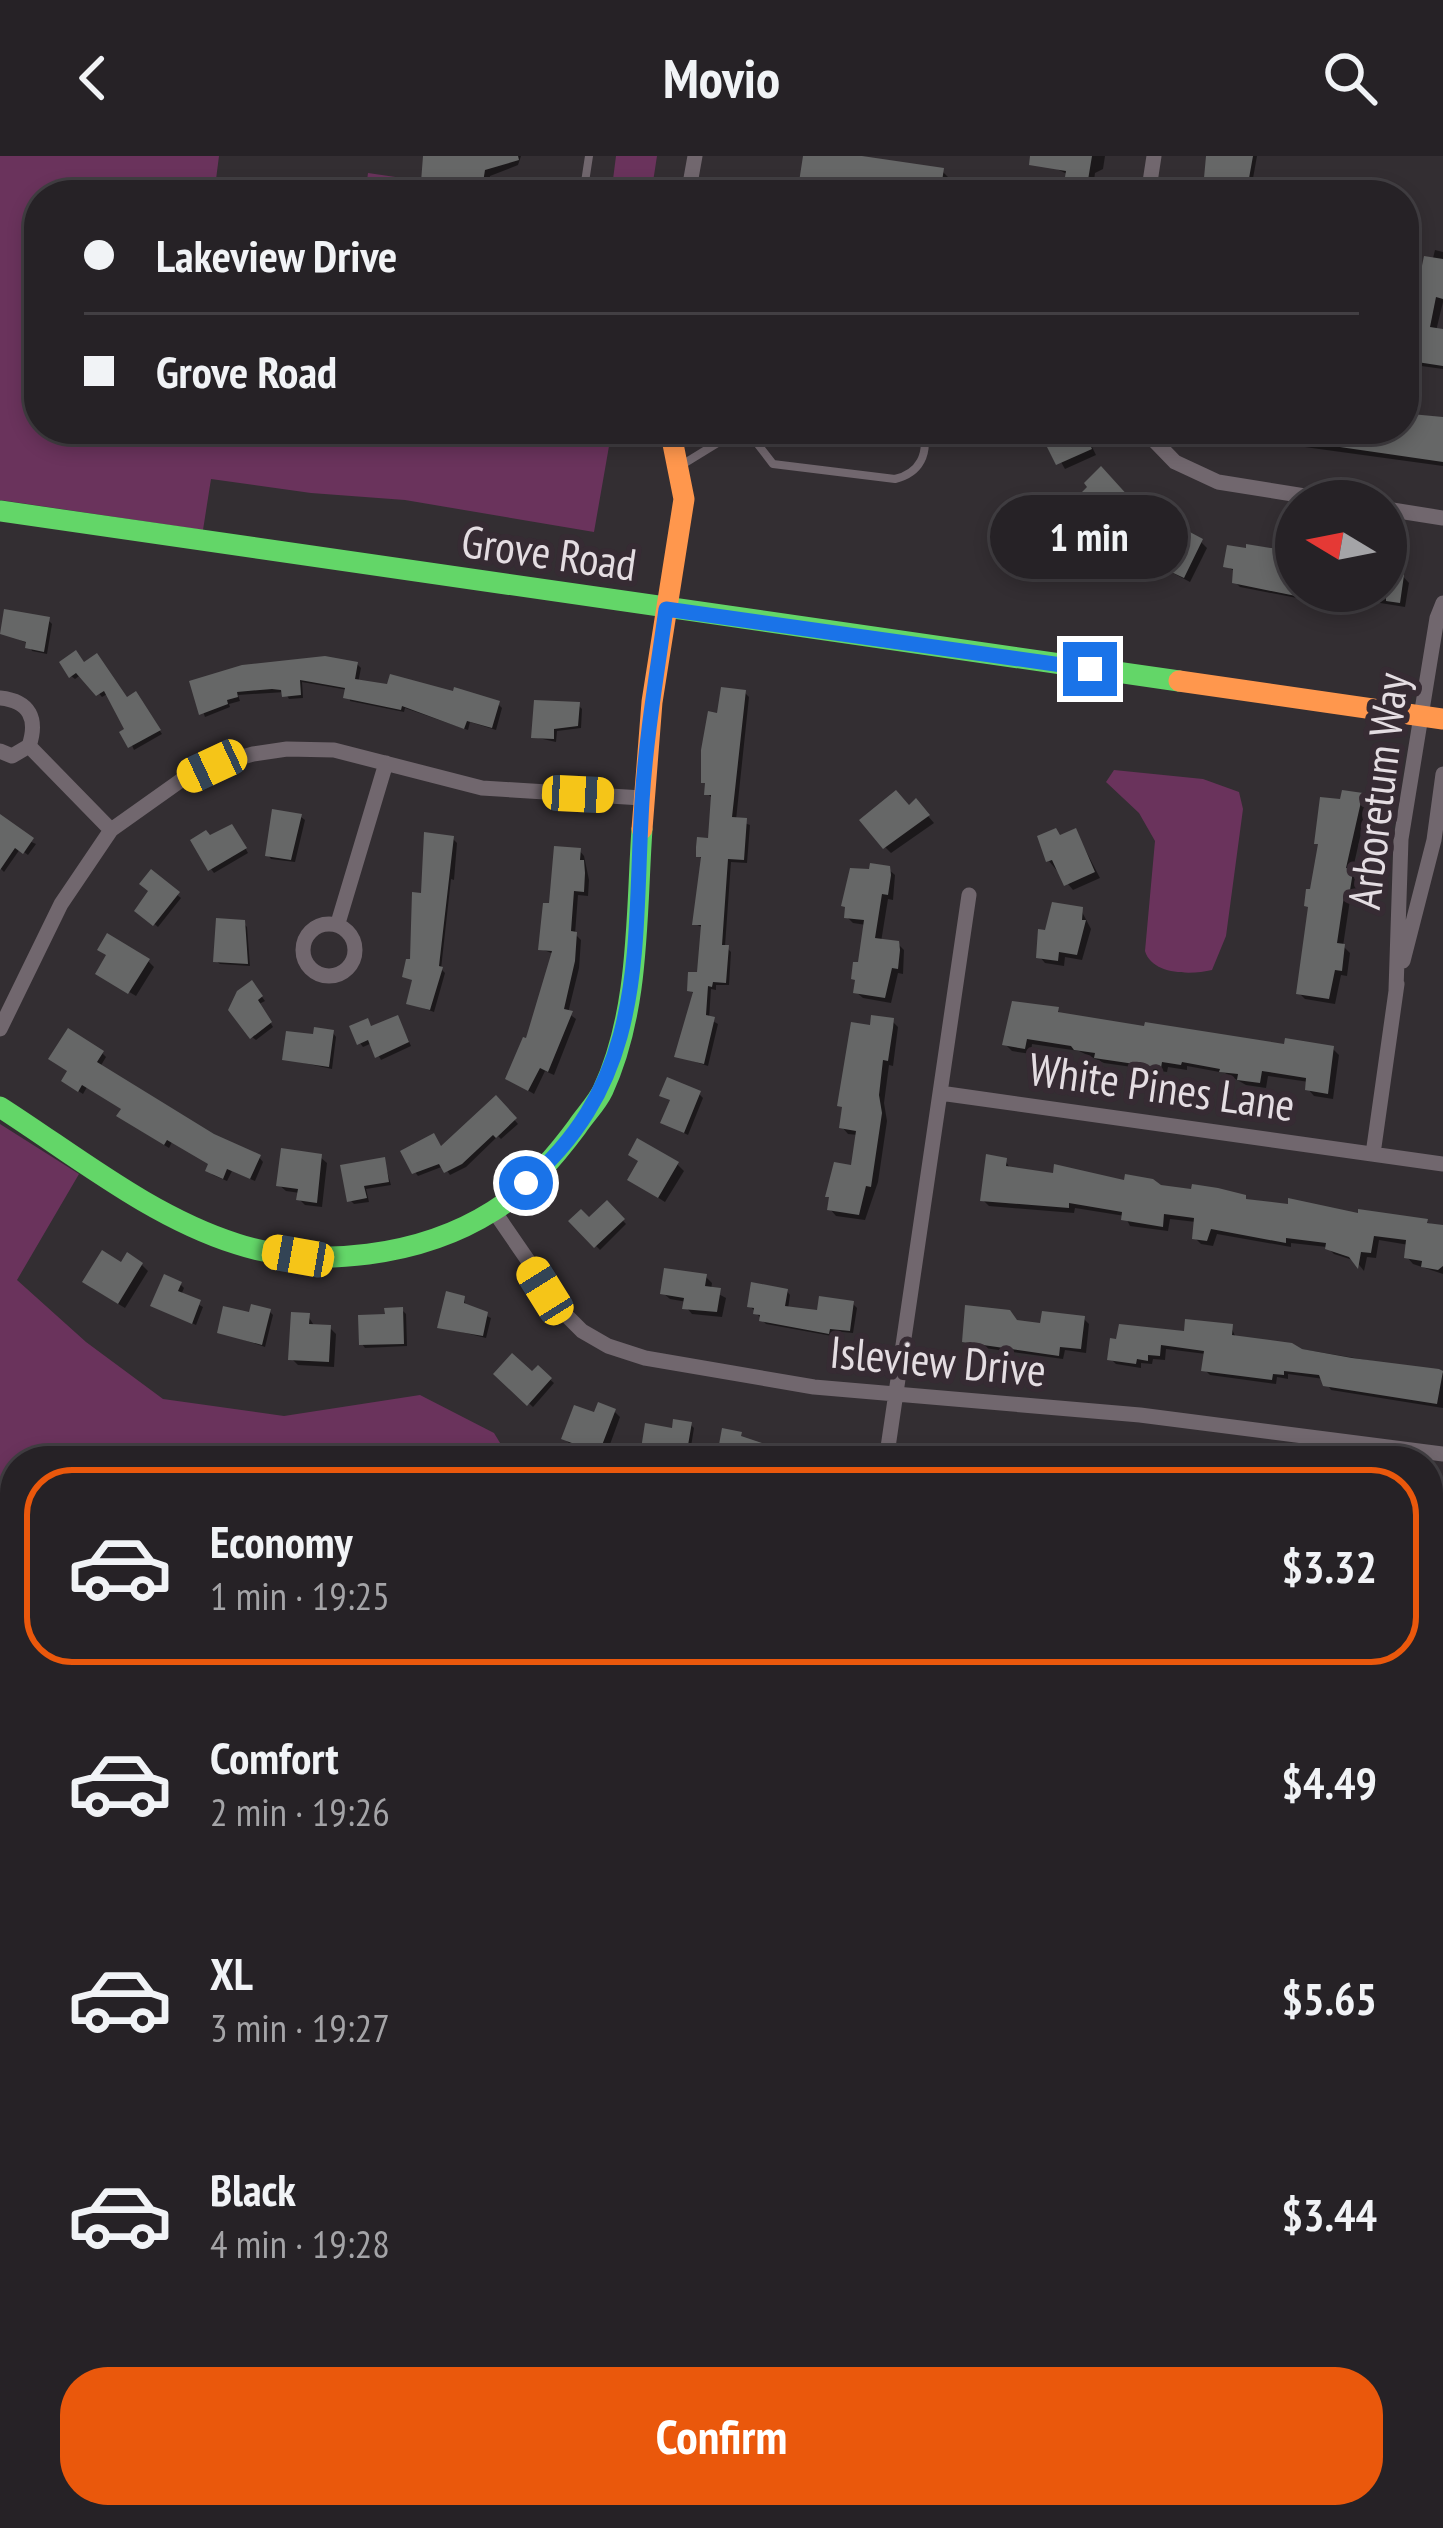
<!DOCTYPE html>
<html lang="en">
<head>
<meta charset="utf-8">
<style>
  body { margin:0; font-family:"PT Sans Narrow",sans-serif; background:#2e2a2e; color:#f1f3f6; height:100vh; display:flex; flex-direction:column; font-size:45px; white-space:nowrap }
  * { box-sizing:border-box; margin:0 }
  p { font-size:39px; color:#a4a4a7 }
  .icon { flex:none; width:66px; height:66px; fill:none; stroke:currentColor; stroke-width:2; stroke-linecap:round; stroke-linejoin:round }
  .map { position:relative; flex:1; overflow:hidden }
  .sheet { position:absolute; left:0px; top:1290px; width:1443px; height:1083px; display:flex; flex-direction:column; background:#262226; border-radius:48px 48px 0 0; box-shadow:0 6px 18px #0003,0 0 0 3px #423f43 }
  .sheet>* { flex:none }
  .top-card { position:absolute; left:24px; top:24px; width:1395px; height:264px; border-radius:48px; box-shadow:0 6px 18px #0003,0 0 0 3px #423f43; display:grid; align-content:center; height:264px; padding:0 60px; background:#262226 }
  .needle { width:78px; rotate:280deg }
  .controls { position:absolute; left:1275px; top:324px; display:grid; gap:24px }
  .controls a { display:grid; place-items:center; width:132px; height:132px; border-radius:50%; background:#262226; box-shadow:0 6px 18px #0003,0 0 0 3px #423f43; font-size:60px }
  .end { position:absolute; width:54px; height:54px; margin:-27px; border:15px solid #1a73e8; background:#fff; box-shadow:0 0 0 6px #fff }
  .from { border-radius:50% }
  .bubble { position:absolute; height:84px; border-radius:42px; background:#262226; box-shadow:0 6px 18px #0003,0 0 0 3px #423f43; font-size:39px; font-weight:600; line-height:84px; text-align:center }
  .car { position:absolute; width:36px; height:72px; margin:-36px -18px; border-radius:15px; box-shadow:0 0 9px 3px #0007; background:linear-gradient(#f5c518 24%,#345 0 40%,#f5c518 0 76%,#345 0 86%,#f5c518 0) }
  .top-card b { display:flex; align-items:center; gap:42px; height:114px; font-size:45px }
  .top-card b+b { border-top:3px solid #423f43 }
  .top-card i { width:30px; height:30px; background:#f1f3f6 }
  ul { padding:21px 0 0; list-style:none }
  li { display:flex; align-items:center; gap:36px; height:198px; margin:0 24px 18px; padding:0 36px; border:6px solid transparent; border-radius:48px }
  li div { flex:1 }
  li b { display:block; font-size:45px }
  li em { font-style:normal; font-weight:600 }
  li.selected { border-color:#ea580c }
  li>.icon { width:108px; height:108px; stroke-width:1.5 }
  .cta { display:flex; gap:24px; margin-top:auto; padding:24px 60px }
  .cta a { flex:1; height:138px; border-radius:48px; background:#ea580c; color:#fff; font-size:48px; font-weight:600; line-height:138px; text-align:center }
  header { display:flex; justify-content:space-between; align-items:center; height:156px; padding:0 60px; background:#262226; font-size:54px; font-weight:600 }
  .map>svg:first-child { display:block }
  .green { fill:#6a335c }
  .water { fill:#300427 }
  .shadow { fill:#0007 }
  .building { fill:#666767 }
  .lines { fill:none; stroke-linecap:round; stroke-linejoin:round }
  .lane { stroke:#71676e; stroke-width:8 }
  .street { stroke:#71676e; stroke-width:15 }
  .fast { stroke:#63d668; stroke-width:21 }
  .slow { stroke:#ff974d; stroke-width:21 }
  .route { stroke:#1a73e8; stroke-width:15 }
  .labels { text-anchor:middle; stroke-width:12; stroke-linejoin:round; paint-order:stroke }
  .street-label { font-size:45px; fill:#e4dde2; stroke:#362b33 }
</style>
</head>
<body>
<header><svg class="icon" aria-label="back" viewBox="0 0 24 24"><path d="M15 5l-7 7 7 7"/></svg>Movio<svg class="icon" aria-label="search" viewBox="0 0 24 24"><circle cx="10" cy="10" r="6"/><path d="M15 15l6 6"/></svg></header>
<div class="map">
<svg width="1443" height="2372" viewBox="0 0 1443 2372">
  <rect width="100%" height="100%" fill="#332e32"/>
  <path class="green" d="M0 0H219L214 39H39V273H612L594 376 405 344 311 337 211 323 203 374 0 344Z
    M616 0H657L651 39H611Z
    M368 17 430 26 417 35V39H365Z
    M1114 614 1203 623 1239 636 1243 653 1226 780 1212 814C1191 819 1152 819 1145 795L1155 685 1139 657 1106 626Z
    M0 968 79 1018 17 1124 86 1186 163 1243 284 1260 420 1239 494 1277 511 1305H15V1768L0 1769Z
    M1428 1775 1443 1777V2372H1135L1087 2358H1428Z
    M704 2358H800C764 2372 737 2372 704 2358Z"/>
  <path class="water" d="M0 1527 15 1531V1752L0 1753Z"/>
  <path class="shadow" d="M426 0H521L518 9 490 20 487 39H422Z
    M806 0H841L942 15 951 24 949 39H800Z
    M1057 0H1105L1103 13 1095 17 1092 39H1065L1069 19 1055 12Z
    M1209 0H1257L1250 39H1228L1230 30 1213 27 1207 20Z
    M1435 94 1443 96V146L1436 175H1443V213L1414 209 1408 203Z
    M1404 266H1443V310L1269 286 1263 279 1264 273H1404Z
    M1042 273H1083L1096 299 1065 313Z
    M1101 314 1135 350 1132 354 1139 361 1115 384 1084 352Z
    M1201 386 1207 392 1190 426 1139 399Z
    M1296 399V435H1386V414L1399 416 1409 427 1405 451 1337 440 1323 442V447L1240 431 1235 426 1236 416 1226 410Z
    M48 464 52 468 47 498 32 495 29 488 4 477Z
    M357 508 361 512 358 527 498 548 502 552 496 574 470 566 468 574 405 552 404 556 350 545 348 534 302 526 303 542 289 543 285 536 238 539 240 545 229 548 230 551 205 561 193 527Z
    M84 509 127 544 139 543 162 578 134 594 109 537 102 541 82 518 75 523 71 520Z
    M745 537 749 541 736 664 750 669 747 707 731 706 725 790 731 796 729 829H716V834L711 833 709 863 718 868 708 910 677 900 695 839 690 834 700 819 704 772 695 768 703 704 699 700 711 685 712 642 707 637 720 560Z
    M578 549 582 553 581 572 557 575 556 586 534 581Z
    M1361 640 1368 646 1352 717 1358 730 1355 745 1350 744 1343 790 1350 797 1347 820 1341 819 1335 848 1305 843 1299 837 1313 737 1343 647Z
    M916 646 934 667 891 697 885 691Z
    M301 661 305 664 295 706 271 703 268 699Z
    M0 672 36 688 28 699 20 693 4 716 0 712Z
    M236 675 248 697 214 717 211 713V682Z
    M1076 676 1100 722 1073 734 1049 705 1062 682Z
    M453 683 457 687 454 724 451 723 441 813 445 817 434 856 409 847 414 825 405 820 413 807 424 740Z
    M579 694 584 700 589 724 588 740 578 739 575 778 581 784 579 812 568 857 576 863 554 919 545 915 534 938 509 923 528 887 554 798 541 793 551 750Z
    M888 713 895 719 893 744 888 743 881 786 898 788 904 794 903 818 898 817 891 847 863 842 856 836 866 769 853 767 847 761Z
    M151 718 181 742 158 771 138 754 152 736Z
    M1081 754 1091 773 1082 804 1065 801 1064 810 1045 807 1039 800Z
    M243 767 247 771 250 810 220 808 216 805Z
    M108 801 148 805 154 811 136 840 101 819Z
    M252 828 265 845 259 848 273 871 256 884 252 881Z
    M1057 854 1063 860 1287 891 1333 893 1339 899 1333 943 1314 940 1308 933 1309 926 1268 920 1266 932 1246 929 1225 917 1187 910V914L1168 911 1167 916 1104 907 1079 895 1032 888 1031 898 1012 895 1005 888Z
    M892 865 898 871 893 910 889 909 884 947 887 965 878 1026 865 1064 836 1060 830 1053 854 1012 858 979 848 978 842 971 873 872Z
    M400 866 411 890 381 904 372 887 363 891 360 887 371 869 372 873Z
    M333 877 336 881 332 913 285 903 316 881Z
    M102 897 106 901 100 911 213 981 259 1001 263 1006 255 1025 232 1015 227 1025 213 1019 208 1014 211 1008 172 986 169 992 124 964V954L87 931 83 938 69 929Z
    M699 938 703 942 688 979 664 967 673 945 663 939Z
    M496 943 518 968 501 983 498 980 466 1011 450 1019 444 1010 418 1020 415 1016Z
    M320 1001 327 1007 322 1051 305 1049 299 1043 300 1037 286 1035 279 1029Z
    M1005 1004 1011 1014 1426 1066 1443 1073V1118L1413 1108 1407 1101 1409 1089 1379 1084 1376 1102 1367 1101 1364 1115 1356 1105 1334 1098 1327 1091 1291 1087V1091L1217 1078 1213 1090 1201 1088 1195 1082 1196 1066 1170 1063 1168 1075 1130 1070 1125 1060 1075 1052 1074 1057 989 1050 983 1044Z
    M384 1005 391 1029 366 1033 369 1046 354 1048 350 1044Z
    M677 1008 684 1015 665 1046 630 1024Z
    M607 1048 626 1068 600 1094 572 1065H589Z
    M142 1109 148 1115 125 1152 92 1132 122 1110Z
    M706 1121 712 1127 711 1134 726 1142 722 1161 692 1158 686 1151 687 1146 670 1143 663 1137Z
    M180 1128 184 1132 181 1139 203 1151 196 1169 154 1150Z
    M787 1135 790 1139 788 1153 820 1158 853 1148 857 1152 853 1177 833 1175 832 1180 766 1168 750 1150Z
    M464 1142 466 1151 491 1162 486 1182 441 1171Z
    M402 1154 406 1158 407 1190 365 1192 362 1188 388 1161Z
    M269 1155 273 1159 265 1191 220 1176Z
    M308 1160 315 1171 330 1172 336 1178 334 1211 298 1209 291 1202Z
    M1084 1163 1089 1168 1086 1197 1065 1194 1063 1203 970 1190 965 1185 1018 1167 1043 1170Z
    M1231 1171 1236 1182 1443 1217V1252L1331 1234 1324 1223 1288 1218V1223L1277 1221 1276 1228 1210 1219 1205 1214 1206 1198 1166 1193 1165 1204 1153 1203 1152 1208 1141 1207V1212L1116 1208 1110 1202 1186 1179Z
    M538 1213 554 1227 533 1251 497 1217 532 1220Z
    M614 1255 620 1261 605 1302 571 1289 565 1283 596 1260Z
    M691 1269 694 1272 689 1303 644 1292Z
    M795 1287 812 1289 816 1293 814 1304 823 1305H793Z
    M929 1300 953 1302 961 1305H929Z
    M1428 1518 1443 1519V1555L1428 1553Z
    M1428 1658 1443 1660V1701H1436L1428 1693Z
    M15 1857V1888H2L0 1898V1858Z
    M15 2157V2204L10 2209 0 2199V2165Z
    M1 2227 4 2231 5 2299 15 2302V2326H10L2 2362Z
    M141 2358H165V2372H138Z
    M284 2358H316V2372H280Z
    M449 2358H465L463 2372H448Z
    M595 2358H636L634 2372H586L588 2364 594 2365Z"/>
  <path class="building" d="M423 0H518L519 4 485 14 481 39H420Z
    M803 0H862L944 12 940 39H797Z
    M1030 0H1092L1086 36 1063 33 1066 15 1029 9Z
    M1206 0H1253L1246 39H1225L1227 26 1204 22Z
    M1424 100 1443 103V143L1436 141 1430 171 1443 173V210L1404 204V181L1407 182Z
    M1411 258 1443 261V306L1278 282 1279 273H1404V262L1411 263Z
    M1038 273H1083L1092 293 1056 309Z
    M1101 310 1130 342 1128 345 1135 353 1107 380 1080 352 1084 348 1077 341 1087 331 1084 327Z
    M1171 366 1203 383 1184 422 1135 399 1144 380 1160 388Z
    M1246 388 1296 396V440L1232 427 1233 413 1223 411 1227 389 1246 392Z
    M1386 411 1400 413 1404 419 1400 447 1386 445Z
    M4 453 50 461 44 496 25 492 26 486 0 478Z
    M76 494 84 506 97 497 127 541 136 535 161 574 128 592 119 576 124 573 104 535 96 540 76 517 69 522 59 506Z
    M325 500 358 506 355 523 387 528 390 518 453 535 454 531 500 545 492 572 467 565 464 573 402 550 401 554 343 542 345 532 300 524 301 539 282 541 281 534 272 533 237 536 238 541 227 544 228 548 199 559 189 525 242 509Z
    M721 531 746 534 732 661 747 662 744 704 728 703 722 789H729L726 827 713 826 712 831 708 830 706 859 715 861 704 908 674 901 693 836 687 835 688 816H697L701 769H692L701 701H696V691L697 681 708 682 711 639H704L705 627H701V594L708 555 717 557Z
    M534 544 580 546 578 570 554 573V583L531 582Z
    M896 634 909 649 916 642 930 659 883 693 859 664Z
    M1342 634 1363 637 1346 712 1352 713V722L1349 740H1344L1337 787 1345 788 1342 815 1335 814 1329 843 1296 838 1308 751 1304 750 1306 733H1310L1318 688H1314L1320 641 1340 643Z
    M272 653 302 658 291 704 265 700Z
    M0 658 34 682 23 698 15 692 0 714Z
    M232 668 247 692 208 715 190 684 206 674 210 679Z
    M1056 672 1060 679 1076 672 1095 716 1064 730 1052 704 1046 706 1037 680Z
    M424 676 454 680 439 810 443 811 430 854 406 848 412 824 402 821 406 803H410L412 736 421 737Z
    M554 690 581 692 580 704H584L585 717 584 736 574 735 571 775 577 776 575 805 564 853 573 855 548 916 540 912 528 935 505 923 523 881 526 882 552 795 538 794 543 747H549Z
    M870 707 890 710 891 719 888 739 882 738 875 782 899 785 900 794 898 813 892 812 885 842 853 837 855 824 851 823 853 806H858L864 764 844 762 845 751 841 750 850 712 869 713Z
    M151 713 180 736 153 770 134 755 148 735 139 728Z
    M1052 746 1083 751 1082 764H1086L1077 799 1059 796 1058 805 1036 802 1038 773 1045 774Z
    M216 762 245 764 248 808 213 806Z
    M107 777 150 803 128 838 95 818 106 799 97 794Z
    M252 824 263 840 258 844 272 866 250 883 228 854 237 835Z
    M1012 845 1059 851 1058 856 1144 870 1145 866 1284 888 1285 882 1334 890 1328 938 1305 934 1306 922 1262 915 1260 927 1237 924 1238 918 1219 916 1220 913 1182 906 1181 909 1162 906 1161 912 1121 906 1094 902 1095 897 1074 894 1071 890 1027 883 1025 893 1002 889Z
    M398 859 409 886 375 902 368 884 357 889 349 870 368 862 371 870Z
    M871 859 894 862 893 872 888 905 883 904 879 939 882 957 871 1031 866 1030 859 1059 827 1054 829 1041H825L834 1006 851 1009 856 975 839 972 842 951 837 950 851 866 870 869Z
    M314 871 334 874 329 911 282 904 286 875 313 878Z
    M68 872 104 895 97 906 214 978 261 999 250 1023 227 1013 223 1023 205 1015 208 1008 167 984 164 989 116 960 121 953 82 929 78 936 61 925 67 915 48 903Z
    M667 921 701 935 684 977 660 967 670 944 659 940Z
    M496 939 517 962 496 982 493 979 462 1008 444 1017 439 1008 412 1018 400 995 434 977 441 990Z
    M637 982 679 1006 658 1042 627 1024 638 1005 628 999Z
    M281 992 322 998 317 1047 296 1044 298 1033 276 1030Z
    M986 998 1007 1002 1006 1010 1053 1017 1054 1008 1124 1024 1125 1018 1153 1023 1161 1029 1191 1033 1192 1028 1218 1032 1246 1039V1043L1288 1048V1042L1358 1057V1053L1428 1063 1427 1067 1443 1069V1110L1438 1114 1421 1111 1422 1105 1404 1102 1406 1084 1374 1080 1371 1097 1361 1096 1358 1113 1349 1101 1325 1093 1326 1087 1286 1082V1087L1211 1073 1207 1085 1192 1083 1194 1062 1164 1058 1163 1071 1121 1064 1122 1056 1069 1047V1052L980 1045Z
    M385 1001 389 1026 364 1030 367 1042 347 1046 340 1009Z
    M607 1044 625 1063 594 1092 568 1065 581 1053 589 1061Z
    M102 1094 121 1106 127 1096 143 1107 118 1148 82 1126Z
    M664 1112 707 1118 705 1130 721 1132 717 1156 682 1153 684 1142 660 1138Z
    M164 1118 182 1126 178 1135 201 1144 192 1168 150 1150Z
    M751 1126 788 1133 785 1150 817 1154 819 1140 854 1145 850 1175 830 1173 829 1178 759 1165 760 1159 753 1158 754 1152 747 1151Z
    M446 1135 465 1140 464 1147 488 1156 483 1180 437 1172Z
    M251 1148 271 1153 262 1189 217 1177 223 1150 249 1156Z
    M965 1149 1010 1154 1017 1164 1040 1167 1042 1155 1085 1160 1081 1193 1060 1191 1059 1200 962 1186Z
    M403 1151 404 1188 359 1189 358 1159 385 1158 384 1152Z
    M291 1156 310 1157 309 1168 331 1169 329 1206 288 1204Z
    M1185 1163 1233 1168 1232 1179 1292 1187 1302 1193 1352 1202 1439 1213 1443 1215 1437 1248 1323 1230 1319 1219 1284 1215V1219L1273 1218 1272 1224 1201 1215 1204 1195 1161 1189 1160 1200 1148 1199V1205L1137 1203 1136 1208 1107 1204 1110 1182 1116 1183 1119 1168 1184 1175Z
    M512 1197 532 1215 538 1209 552 1222 527 1250 493 1218Z
    M598 1246 616 1253 599 1297 561 1283 574 1249 594 1256Z
    M673 1263 692 1266 686 1301 641 1293 645 1267 672 1272Z
    M722 1272 742 1276 741 1280 762 1287 759 1305H716Z
    M1428 1359 1443 1361V1395L1428 1392Z
    M1428 1509 1443 1520V1549L1428 1547Z
    M1428 1656 1443 1657 1438 1724 1428 1723Z
    M15 2149V2193L0 2207V2163Z"/>
  <g class="lines">
    <path class="lane" d="M583 39 589 0
      M737 275 753 282 773 308 895 323C920 317 929 298 923 273
      M680 310 737 275"/>
    <path class="street" d="M688 39 695 0
      M1148 39 1154 0
      M1143 273 1175 306 1218 326 1336 345
      M1386 353 1443 362
      M0 542C30 545 38 563 29 590L12 600 0 595
      M29 590 111 674
      M338 767 386 607
      M303 794a26 26 0 1 1 52 0a26 26 0 1 1-52 0Z
      M1403 805 1434 684 1443 618
      M1396 834 1401 683 1437 462 1443 447
      M0 873 61 748 111 674 180 625 212 610 253 598 287 593 334 594 482 632 642 642
      M940 937 1443 1008
      M1373 998 1397 828
      M494 1055 564 1157 582 1175 608 1190 645 1202 814 1231 1140 1259 1443 1298
      M886 1305 969 739
      M1428 1601 1443 1603
      M0 1950 15 1947
      M77 2358V2372
      M370 2372 373 2358"/>
    <path class="fast" d="M0 355 1179 525
      M0 951C75 999 151 1061 237 1088 316 1114 422 1100 493 1055 526 1035 554 1002 577 971 585 959 597 947 603 934 640 854 636 759 642 673"/>
    <path class="slow" d="M1179 525 1443 563
      M642 673 652 546 684 343 670 273"/>
  </g>
  <g class="lines">
    <path class="route" d="M526 1027C649 922 633 792 642 645 646 581 657 517 666 453L1090 513"/>
  </g>
  <g class="labels">
    <g class="street-label">
      <text transform="translate(549 397) rotate(8)" y="16">Grove Road</text>
      <text transform="translate(1378 635) rotate(-83)" y="16">Arboretum Way</text>
      <text transform="translate(1162 931) rotate(8)" y="16">White Pines Lane</text>
      <text transform="translate(938 1205) rotate(5)" y="16">Isleview Drive</text>
    </g>
  </g>
</svg>
<div class="controls">
<a><svg class="needle" viewBox="-14 -14 28 28"><path d="M0-13l5 13h-10z" fill="#e53935"/><path d="M0 13l5-13h-10z" fill="#a4a4a7"/></svg></a>
</div>
<i class="end from" style="left:526px;top:1027px"></i>
<i class="end" style="left:1090px;top:513px"></i>
<div class="bubble" style="left:990px;top:339px;width:198px">1 min</div>
<i class="car" style="left:212px;top:610px;rotate:245deg"></i>
<i class="car" style="left:578px;top:638px;rotate:93deg"></i>
<i class="car" style="left:298px;top:1100px;rotate:280deg"></i>
<i class="car" style="left:545px;top:1135px;rotate:328deg"></i>
<div class="top-card">
<b><i class="from"></i>Lakeview Drive</b>
<b><i></i>Grove Road</b>
</div>
<section class="sheet">
<ul>
<li class="selected"><svg class="icon" aria-label="car" viewBox="0 0 24 24"><path d="M5 17H2v-5l4-1 3-4h7l3 4 3 1v5h-3M9 17h6M6 11h13"/><circle cx="7" cy="17" r="2"/><circle cx="17" cy="17" r="2"/></svg><div><b>Economy</b><p>1 min · 19:25</p></div><em>$3.32</em></li>
<li><svg class="icon" aria-label="car" viewBox="0 0 24 24"><path d="M5 17H2v-5l4-1 3-4h7l3 4 3 1v5h-3M9 17h6M6 11h13"/><circle cx="7" cy="17" r="2"/><circle cx="17" cy="17" r="2"/></svg><div><b>Comfort</b><p>2 min · 19:26</p></div><em>$4.49</em></li>
<li><svg class="icon" aria-label="car" viewBox="0 0 24 24"><path d="M5 17H2v-5l4-1 3-4h7l3 4 3 1v5h-3M9 17h6M6 11h13"/><circle cx="7" cy="17" r="2"/><circle cx="17" cy="17" r="2"/></svg><div><b>XL</b><p>3 min · 19:27</p></div><em>$5.65</em></li>
<li><svg class="icon" aria-label="car" viewBox="0 0 24 24"><path d="M5 17H2v-5l4-1 3-4h7l3 4 3 1v5h-3M9 17h6M6 11h13"/><circle cx="7" cy="17" r="2"/><circle cx="17" cy="17" r="2"/></svg><div><b>Black</b><p>4 min · 19:28</p></div><em>$3.44</em></li>
</ul>
<div class="cta"><a>Confirm</a></div>
</section>
</div>
</body>
</html>
